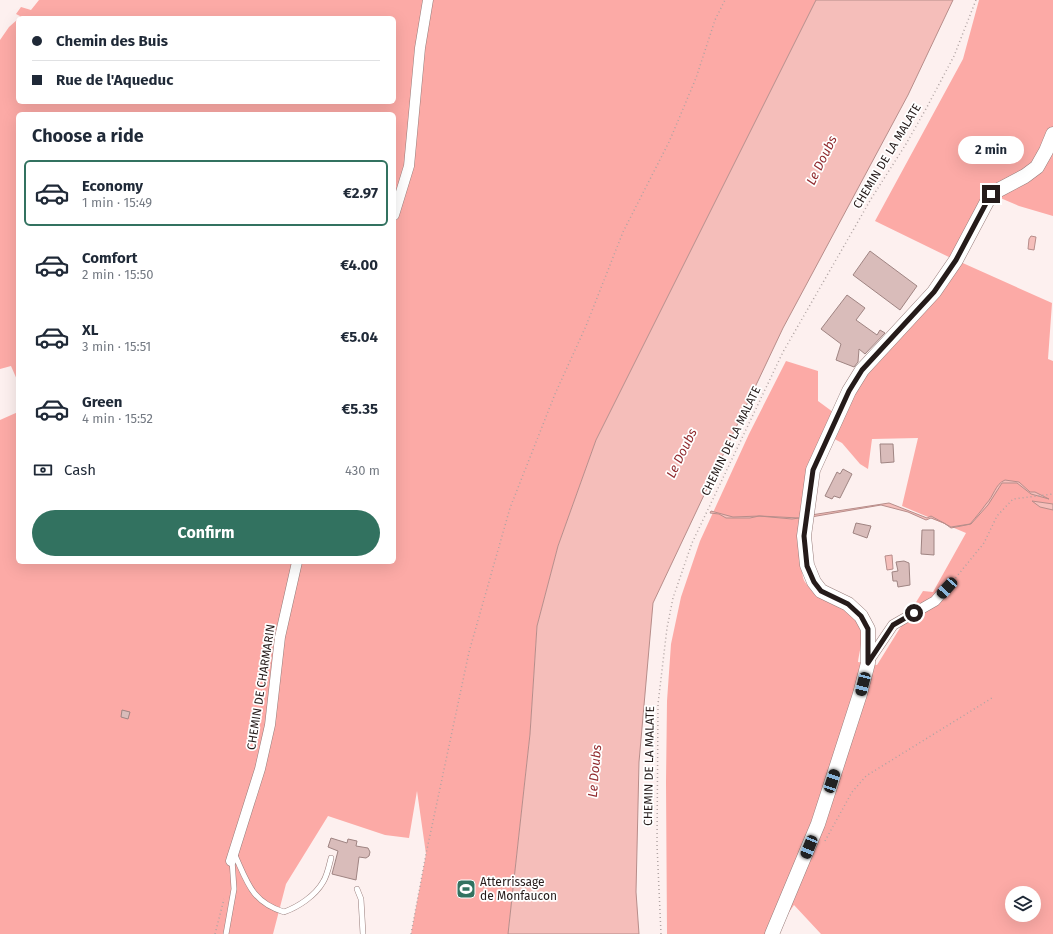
<!DOCTYPE html>
<html lang="en">
<head>
<meta charset="utf-8">
<style>
  body { margin:0; font-family:"Fira Sans",sans-serif; background:#f2f2f3; color:#1f2937; height:100vh; display:flex; flex-direction:column; font-size:15px; white-space:nowrap }
  * { box-sizing:border-box; margin:0 }
  p { font-size:13px; color:#747a83 }
  .icon { flex:none; width:22px; height:22px; fill:none; stroke:currentColor; stroke-width:2; stroke-linecap:round; stroke-linejoin:round }
  .map { position:relative; flex:1; overflow:hidden }
  .panel { position:absolute; left:16px; top:112px; width:380px; height:452px; display:flex; flex-direction:column; background:#fff; border-radius:6px; box-shadow:0 4px 16px #0002 }
  .panel>* { flex:none }
  .guide { position:absolute; left:16px; top:16px; width:380px; height:88px; border-radius:6px; box-shadow:0 4px 16px #0002; display:grid; align-content:center; height:88px; padding:0 16px; background:#fff }
  .buttons { position:absolute; left:1005px; top:886px; display:grid; gap:8px }
  .buttons a { display:grid; place-items:center; width:36px; height:36px; border-radius:50%; background:#fff; box-shadow:0 4px 16px #0002; font-size:20px }
  .end { position:absolute; width:18px; height:18px; margin:-9px; border:5px solid #251b1a; background:#fff; box-shadow:0 0 0 2px #fff }
  .from { border-radius:50% }
  .bubble { position:absolute; height:28px; border-radius:14px; background:#fff; box-shadow:0 4px 16px #0002; font-size:13px; font-weight:700; line-height:28px; text-align:center }
  .car { position:absolute; width:12px; height:24px; margin:-12px -6px; border-radius:5px; box-shadow:0 0 3px 1px #0007; background:linear-gradient(#222 24%,#8ab4d8 0 40%,#222 0 76%,#8ab4d8 0 86%,#222 0) }
  .guide b { display:flex; align-items:center; gap:14px; height:38px; font-size:15px }
  .guide b+b { border-top:1px solid #e0e1e3 }
  .guide i { width:10px; height:10px; background:#1f2937 }
  ul { padding:0; list-style:none }
  li { display:flex; align-items:center; gap:12px; height:66px; margin:0 8px 6px; padding:0 8px; border:2px solid transparent; border-radius:6px }
  li div { flex:1 }
  li b { display:block; font-size:15px }
  li em { font-style:normal; font-weight:700 }
  li.current { border-color:#327260 }
  li>.icon { width:36px; height:36px; stroke-width:1.5 }
  h2 { padding:0 16px; font-size:18px; line-height:48px }
  .pay { display:flex; align-items:center; gap:10px; height:44px; padding:0 16px; font-size:15px }
  .pay p { margin-inline-start:auto }
  .action { display:flex; gap:8px; margin-top:auto; padding:8px 16px }
  .action a { flex:1; height:46px; border-radius:24px; background:#327260; color:#fff; font-size:16px; font-weight:700; line-height:46px; text-align:center }
  .map>svg:first-child { display:block }
  .green { fill:#fcaaa6; fill-rule:evenodd }
  .water { fill:#f5beba; stroke:#b78d8a }
  .building { fill:#d9bcba; stroke:#9f8482 }
  .lines { fill:none; stroke-linecap:round; stroke-linejoin:round }
  .lane-casing { stroke:#977c7a; stroke-width:6 }
  .street-casing { stroke:#977c7a; stroke-width:11 }
  .secondary-casing { stroke:#977c7a; stroke-width:15 }
  .path { stroke:#b0a4a3; stroke-width:1.5; stroke-dasharray:1 3; stroke-linecap:butt }
  .lane { stroke:#fff; stroke-width:5 }
  .street { stroke:#fff; stroke-width:10 }
  .secondary { stroke:#fff; stroke-width:14 }
  .route { stroke:#251b1a; stroke-width:5 }
  .labels { text-anchor:middle; stroke-width:3.5; stroke-linejoin:round; paint-order:stroke }
  .street-label { font-size:12px; fill:#251b1a; stroke:#fff }
  .poi-label { font-size:12px; fill:#251b1a; stroke:#fff; text-anchor:start }
  .water-label { font-size:13px; font-style:italic; fill:#902a2e; stroke:#fff }
</style>
</head>
<body>
<div class="map">
<svg width="1053" height="934" viewBox="0 0 1053 934">
  <rect width="100%" height="100%" fill="#fdf0ef"/>
  <path class="green" d="M39 0H816L596 440 558 546 537 626 530 734 508 934H411L426 854 417 791 409 838 385 835 328 816 286 884 273 934H0V420L18 412V562H394V114H18V382L11 366 0 369V40L9 27 18 19V102H394V18H19L20 16 16 14 21 7 31 10Z
    M979 0H1053V216L1019 206 991 194 956 260 1052 303 1048 359 1053 361V934H821L794 905 774 934H667L666 782 667 701 671 644 681 597 700 541 749 434 786 361 818 371V401L837 415 849 391 955 260 875 221 963 59ZM825 434 842 443 860 464 868 469 872 439 918 438 902 506 966 533 933 592 923 591 877 665 858 662C859 653 863 640 861 632 856 604 819 603 805 582 802 578 802 567 801 562 793 511 807 480 825 434ZM1012 893H1034V915H1012Z"/>
  <path class="water" d="M816 0H953L908 95 783 328 653 603 639 762 636 892 639 934H508L530 734 537 626 558 546 596 440Z
    M1031 236 1036 237 1034 250 1028 249 1029 239Z
    M1005 480 1019 482 1030 492H1035L1049 499 1031 494 1017 483H1002L988 505 971 524 951 528 944 523 931 518 926 520 908 512 881 505 811 517V515L889 503 927 518 931 516 951 527 970 524C976 517 981 511 986 504 994 496 995 484 1005 480Z
    M1032 501 1053 504V510L1040 507Z
    M711 511 733 517 760 516 799 518 792 519 759 516 750 518H726L719 514 710 513Z
    M892 555 893 569 887 570 885 556Z"/>
  <path class="building" d="M870 251 917 286 900 310 853 275Z
    M847 295 865 308 856 320 877 335 880 330 885 333 865 354 859 349 858 362 854 367 836 360 841 344 821 329Z
    M880 444H893L894 462 881 463Z
    M843 469 852 474 840 498 834 496 832 499 825 496 837 472 840 474Z
    M856 523 871 526 867 538 853 533Z
    M922 530H934V555L921 554Z
    M904 561 909 563 910 585 898 587 897 581H893L892 572 898 571 896 562Z
    M122 710 130 712 128 719 121 717Z
    M331 838 347 843 348 839 357 841 356 846 368 848 370 852 369 856 366 858 359 857 356 880 332 874 338 851 328 847Z"/>
  <g class="lines">
    <defs>
      <path id="lane" d="M234 853C247 881 251 902 284 912 298 907 315 896 323 882 327 876 329 866 331 858
        M357 889 361 899 363 934
        M226 934 234 889 232 860"/>
      <path id="street" d="M394 215 409 166 420 48 428 0
        M868 662 893 625 935 601 947 587
        M231 861 260 769 270 725 280 637 297 562"/>
      <path id="secondary" d="M772 934 818 824 860 694 868 663V629L861 616 848 604 821 591 814 582 807 565 804 536 813 470 849 391 862 370 934 292 956 260 991 194 1025 176 1037 167 1046 151 1053 134"/>
    </defs>
    <use href="#lane" class="lane-casing"/>
    <use href="#street" class="street-casing"/>
    <use href="#secondary" class="secondary-casing"/>
    <path class="path" d="M953 581 984 543 997 516 1013 499 1053 494
      M825 841 852 792 866 776 992 698
      M215 934 224 899
      M411 934 426 854 469 652 510 508 555 394 586 326 623 232 669 142 683 109 696 78 715 20 725 0
      M661 934 657 845 658 704 667 628 673 598 692 543 783 352 871 199 906 144 927 107 954 56 976 0"/>
    <use href="#lane" class="lane"/>
    <use href="#street" class="street"/>
    <use href="#secondary" class="secondary"/>
  </g>
  <g class="lines">
    <path class="route" d="M914 613 893 625 868 663V629L861 616 848 604 821 591 814 582 807 566 804 536 813 470 849 391 862 370 934 292 956 260 991 194"/>
  </g>
  <defs>
    <symbol id="stadium-square" viewBox="-11 -11 22 22"><rect x="-9" y="-9" width="18" height="18" rx="4" fill="#327260" stroke="#fff"/><path d="M0-5a6.5 5 0 1 0 0 10a6.5 5 0 1 0 0-10ZM-3.5-1.8h7v3.6h-7Z" fill="#fff"/></symbol>
  </defs>
  <g fill-rule="evenodd">
    <use href="#stadium-square" x="455" y="878" width="22" height="22"/>
  </g>
  <g class="labels">
    <g class="street-label">
      <text transform="translate(887 156) rotate(-59)" y="4">CHEMIN DE LA MALATE</text>
      <text transform="translate(731 441) rotate(-64)" y="4">CHEMIN DE LA MALATE</text>
      <text transform="translate(261 687) rotate(-81)" y="4">CHEMIN DE CHARMARIN</text>
      <text transform="translate(649 766) rotate(-89)" y="4">CHEMIN DE LA MALATE</text>
    </g>
    <g class="poi-label">
      <text x="480" y="886">Atterrissage<tspan x="480" dy="14">de Monfaucon</tspan></text>
    </g>
    <g class="water-label">
      <text transform="translate(821 160) rotate(-64)" y="5">Le Doubs</text>
      <text transform="translate(681 453) rotate(-64)" y="5">Le Doubs</text>
      <text transform="translate(594 771) rotate(-85)" y="5">Le Doubs</text>
    </g>
  </g>
</svg>
<div class="buttons">
<a><svg class="icon" aria-label="layers" viewBox="0 0 24 24"><path d="M12 4l9 5-9 5-9-5zM3 14l9 5 9-5"/></svg></a>
</div>
<i class="end from" style="left:914px;top:613px"></i>
<i class="end" style="left:991px;top:194px"></i>
<div class="bubble" style="left:958px;top:136px;width:66px">2 min</div>
<i class="car" style="left:947px;top:588px;rotate:222deg"></i>
<i class="car" style="left:863px;top:684px;rotate:194deg"></i>
<i class="car" style="left:832px;top:781px;rotate:18deg"></i>
<i class="car" style="left:809px;top:847px;rotate:202deg"></i>
<div class="guide">
<b><i class="from"></i>Chemin des Buis</b>
<b><i></i>Rue de l'Aqueduc</b>
</div>
<section class="panel">
<h2>Choose a ride</h2>
<ul>
<li class="current"><svg class="icon" aria-label="car" viewBox="0 0 24 24"><path d="M5 17H2v-5l4-1 3-4h7l3 4 3 1v5h-3M9 17h6M6 11h13"/><circle cx="7" cy="17" r="2"/><circle cx="17" cy="17" r="2"/></svg><div><b>Economy</b><p>1 min · 15:49</p></div><em>€2.97</em></li>
<li><svg class="icon" aria-label="car" viewBox="0 0 24 24"><path d="M5 17H2v-5l4-1 3-4h7l3 4 3 1v5h-3M9 17h6M6 11h13"/><circle cx="7" cy="17" r="2"/><circle cx="17" cy="17" r="2"/></svg><div><b>Comfort</b><p>2 min · 15:50</p></div><em>€4.00</em></li>
<li><svg class="icon" aria-label="car" viewBox="0 0 24 24"><path d="M5 17H2v-5l4-1 3-4h7l3 4 3 1v5h-3M9 17h6M6 11h13"/><circle cx="7" cy="17" r="2"/><circle cx="17" cy="17" r="2"/></svg><div><b>XL</b><p>3 min · 15:51</p></div><em>€5.04</em></li>
<li><svg class="icon" aria-label="car" viewBox="0 0 24 24"><path d="M5 17H2v-5l4-1 3-4h7l3 4 3 1v5h-3M9 17h6M6 11h13"/><circle cx="7" cy="17" r="2"/><circle cx="17" cy="17" r="2"/></svg><div><b>Green</b><p>4 min · 15:52</p></div><em>€5.35</em></li>
</ul>
<div class="pay"><svg class="icon" aria-label="cash" viewBox="0 0 24 24"><path d="M3 7h18v10H3z"/><circle cx="12" cy="12" r="2"/></svg>Cash<p>430 m</p></div>
<div class="action"><a>Confirm</a></div>
</section>
</div>
</body>
</html>
